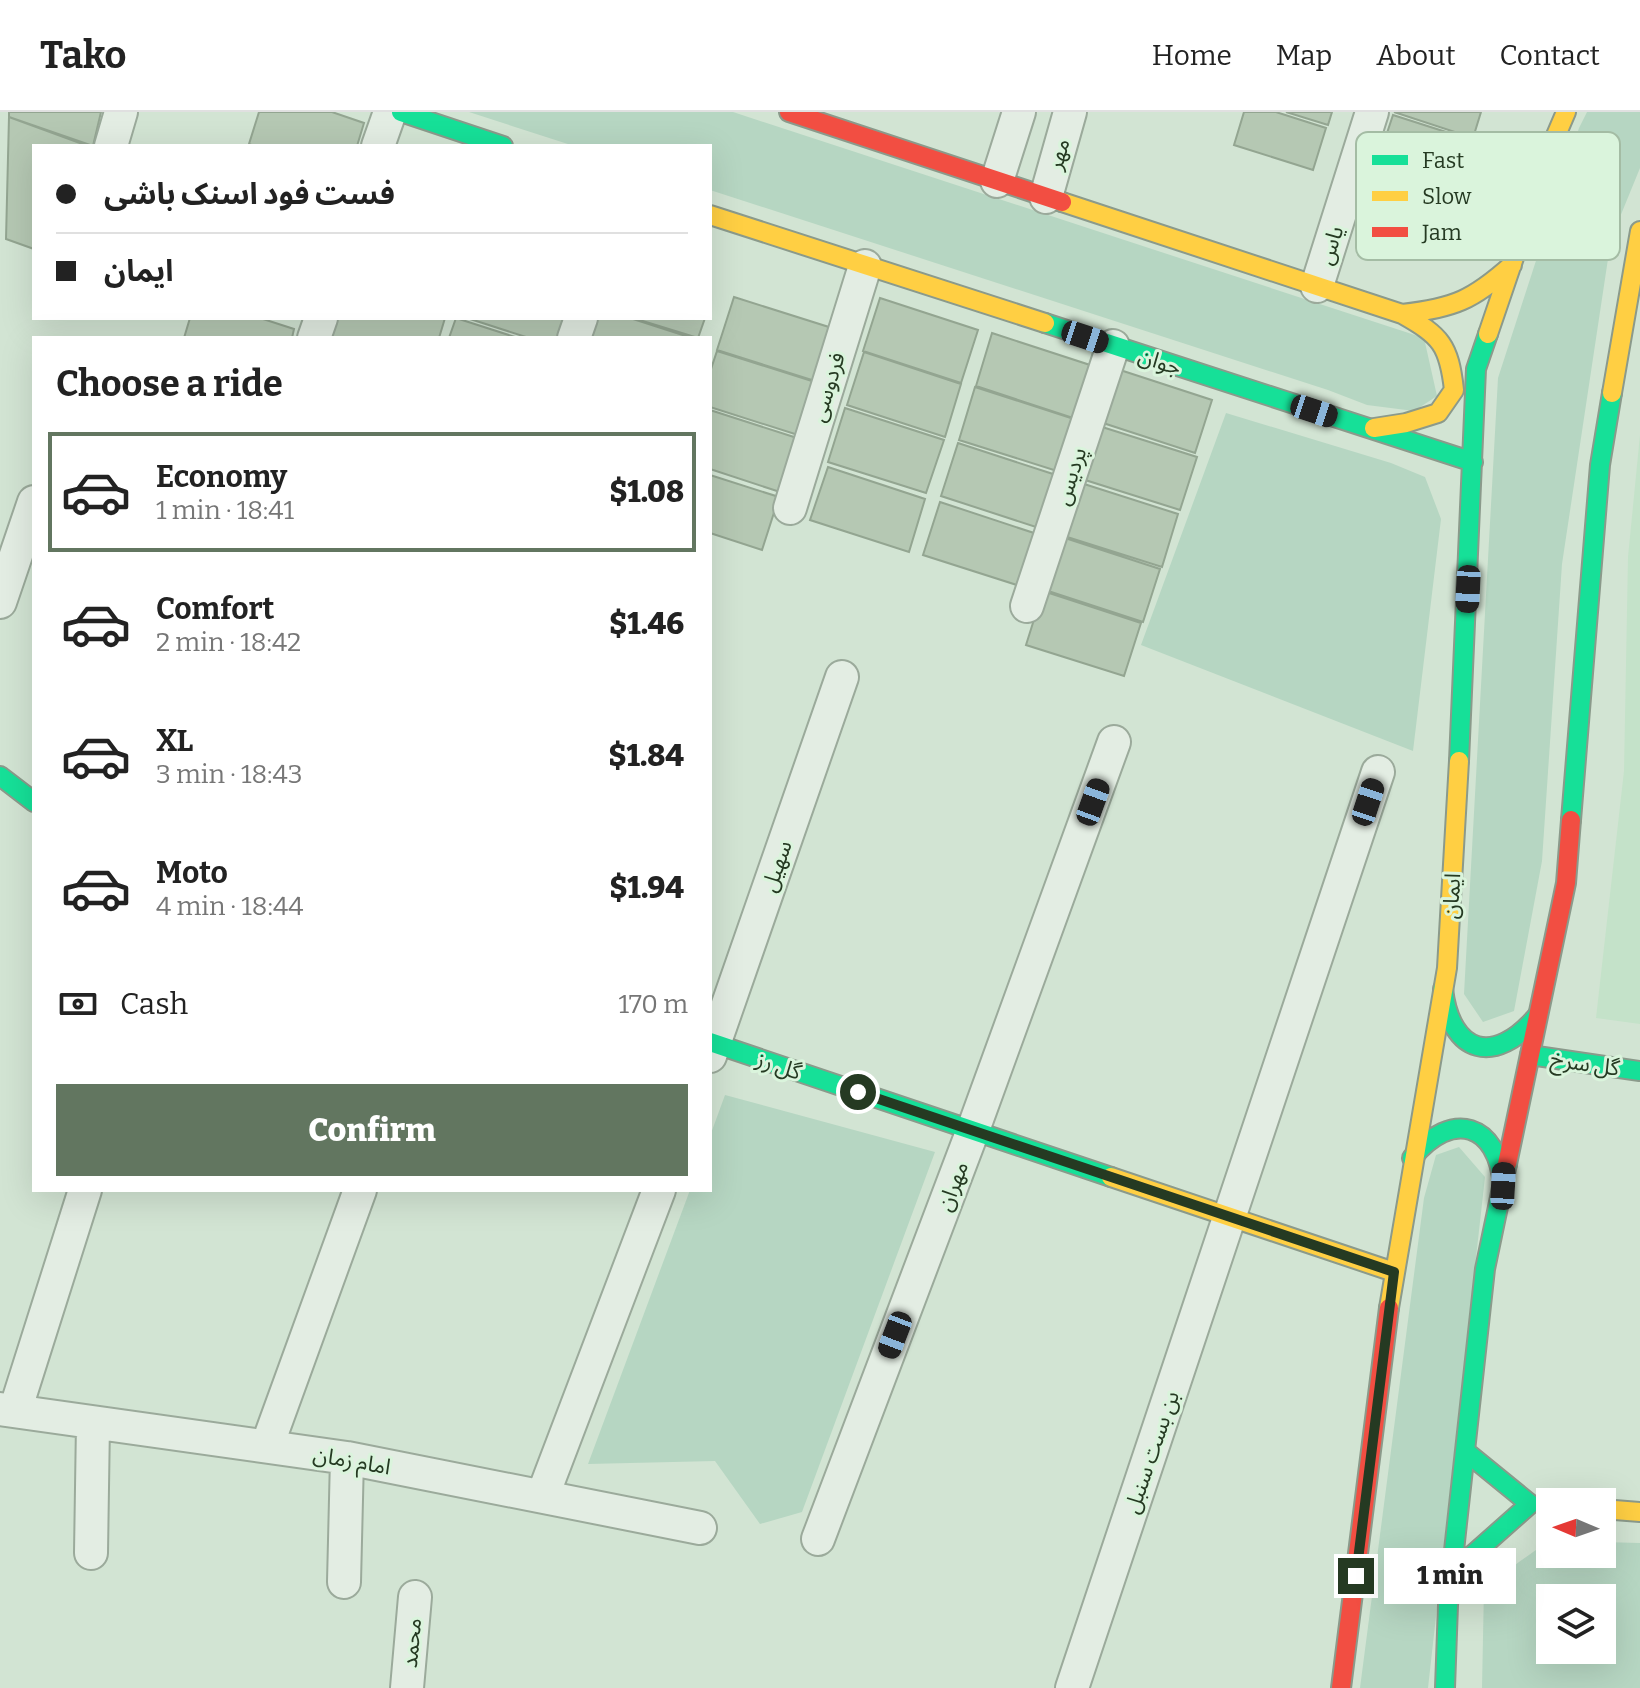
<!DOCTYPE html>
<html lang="en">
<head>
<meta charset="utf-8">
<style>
  body { margin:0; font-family:Bitter,"Noto Sans Arabic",serif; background:#f2f2f2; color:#222; height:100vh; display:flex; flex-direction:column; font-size:30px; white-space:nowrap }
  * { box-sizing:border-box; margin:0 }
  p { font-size:26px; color:#767676 }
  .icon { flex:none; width:44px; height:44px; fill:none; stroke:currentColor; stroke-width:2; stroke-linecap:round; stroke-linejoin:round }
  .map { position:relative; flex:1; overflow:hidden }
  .panel { position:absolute; left:32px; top:224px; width:680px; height:856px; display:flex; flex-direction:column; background:#fff; border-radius:0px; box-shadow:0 8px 32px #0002 }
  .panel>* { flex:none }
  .banner { position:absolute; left:32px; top:32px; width:680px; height:176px; border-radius:0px; box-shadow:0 8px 32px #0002; display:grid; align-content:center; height:176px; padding:0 24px; background:#fff }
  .needle { width:52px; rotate:272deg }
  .controls { position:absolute; left:1536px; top:1376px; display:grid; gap:16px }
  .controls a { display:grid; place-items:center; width:80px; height:80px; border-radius:0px; background:#fff; box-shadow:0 8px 32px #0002; font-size:40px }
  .end { position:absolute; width:36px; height:36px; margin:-18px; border:10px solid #253a22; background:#fff; box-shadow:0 0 0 4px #fff }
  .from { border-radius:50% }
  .bubble { position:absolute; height:56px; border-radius:0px; background:#fff; box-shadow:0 8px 32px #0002; font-size:26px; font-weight:800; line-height:56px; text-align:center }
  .car { position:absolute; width:24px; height:48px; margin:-24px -12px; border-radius:10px; box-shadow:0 0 6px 2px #0007; background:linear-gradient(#222 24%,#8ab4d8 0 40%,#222 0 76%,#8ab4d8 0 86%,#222 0) }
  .banner b { display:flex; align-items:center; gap:28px; height:76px; font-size:30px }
  .banner b+b { border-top:2px solid #e0e0e0 }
  .banner i { width:20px; height:20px; background:#222 }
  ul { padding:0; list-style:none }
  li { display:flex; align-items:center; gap:24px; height:120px; margin:0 16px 12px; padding:0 8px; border:4px solid transparent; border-radius:0px }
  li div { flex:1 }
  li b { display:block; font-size:30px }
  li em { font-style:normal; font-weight:800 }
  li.current { border-color:#627660 }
  li>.icon { width:72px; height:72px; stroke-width:1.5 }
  h2 { padding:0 24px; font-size:36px; line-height:96px }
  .pay { display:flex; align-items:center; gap:20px; height:88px; padding:0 24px; font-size:30px }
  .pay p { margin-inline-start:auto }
  .primary-button { display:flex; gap:16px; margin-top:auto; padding:16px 24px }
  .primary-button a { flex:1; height:92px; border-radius:0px; background:#627660; color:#fff; font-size:32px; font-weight:800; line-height:92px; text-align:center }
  header { display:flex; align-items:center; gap:48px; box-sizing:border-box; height:112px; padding:0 40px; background:#fff; border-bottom:2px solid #e0e0e0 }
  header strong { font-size:38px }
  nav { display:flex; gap:44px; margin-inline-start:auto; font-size:28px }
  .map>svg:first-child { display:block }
  .farmland { fill:#c4e2c9 }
  .green { fill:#b6d6c2; fill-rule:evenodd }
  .building { fill:#b5c8b3; stroke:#93a591; stroke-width:2 }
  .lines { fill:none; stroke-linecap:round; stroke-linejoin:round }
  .street-casing { stroke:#9baa9b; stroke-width:36 }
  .fast-casing { stroke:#8b9a8b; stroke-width:22 }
  .slow-casing { stroke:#8b9a8b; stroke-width:22 }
  .jam-casing { stroke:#8b9a8b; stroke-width:22 }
  .street { stroke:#e3ede3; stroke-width:32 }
  .fast { stroke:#16e098; stroke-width:18 }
  .slow { stroke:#ffcf43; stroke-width:18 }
  .jam { stroke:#f24e42; stroke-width:18 }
  .route { stroke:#253a22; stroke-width:10 }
  .labels { text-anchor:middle; stroke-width:6; stroke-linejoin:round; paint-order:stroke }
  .street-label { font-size:22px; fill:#253a22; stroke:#daf4dc }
  .key { fill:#daf4dc; stroke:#a4bca4; stroke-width:2 }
  .key-label { font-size:22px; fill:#253a22 }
</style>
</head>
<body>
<header>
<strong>Tako</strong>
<nav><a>Home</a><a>Map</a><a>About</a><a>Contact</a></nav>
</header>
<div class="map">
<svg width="1640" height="1576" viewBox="0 0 1640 1576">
  <rect width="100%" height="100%" fill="#d2e4d3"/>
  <path class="farmland" d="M1640 323V912L1596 906 1624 659 1628 445Z"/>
  <path class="green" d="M469 0H733L1424 226 1437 284 1414 299 1367 293 1328 278 710 78V34H574Z
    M1587 0H1640V56L1611 127 1562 452 1542 749 1514 899 1483 910 1464 882 1498 266 1579 16Z
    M1226 301 1391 351 1425 365 1441 407 1413 639 1141 533Z
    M725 983 935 1040 802 1400 760 1412 715 1349 588 1352 690 1078H710V1024Z
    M1459 1035 1485 1065 1428 1576H1360L1424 1086 1436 1043Z
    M1550 1428V1442H1602V1430L1640 1431V1576H1482L1484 1475ZM1602 1486V1538H1550V1486Z"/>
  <path class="building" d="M9 0H101L93 34 9 5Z
    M259 0H332L364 11 357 34H254L249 32Z
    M1244 0H1276L1326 16 1313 58 1234 33Z
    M1286 0H1332L1328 13Z
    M1394 0H1481L1473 26Z
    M1393 3 1471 28 1458 70 1379 45Z
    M9 5 88 34H34V137L6 127Z
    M734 185 832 216 815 269 717 238Z
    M880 186 978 218 961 271 863 239Z
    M190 206H260L294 217 292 226H184Z
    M337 206H445L439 226H331Z
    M456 206 518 226H449Z
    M467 206H564L558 226H529Z
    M597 206H630L692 226H591Z
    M633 206H705L698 226Z
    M992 221 1090 253 1073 306 976 274Z
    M717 239 815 270 798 323 710 295V260Z
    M864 240 961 272 945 325 847 293Z
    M1114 256 1212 288 1195 341 1097 309Z
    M975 275 1074 307 1057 359 959 328Z
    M845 296 944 328 926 381 828 350Z
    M710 298 797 326 780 380 710 357Z
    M1099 314 1197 345 1180 398 1082 367Z
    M958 331 1056 363 1039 416 941 384Z
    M828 355 925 387 909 440 810 408Z
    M710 363 779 385 762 438 710 421Z
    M1081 371 1178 402 1162 455 1064 424Z
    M940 390 1037 422 1020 474 923 443Z
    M1062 425 1160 457 1143 510 1045 478Z
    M1043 479 1141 511 1124 564 1026 533Z"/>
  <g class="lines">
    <defs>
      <path id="street" d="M111 34 121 0
        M378 34 390 0
        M997 69 1019 0
        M1046 85 1070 0
        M1317 174 1372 0
        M314 226 321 206
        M574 226 581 206
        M790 396 865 154
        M0 490 34 390
        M1027 494 1113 234
        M710 944 842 565
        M0 1297 347 1346 700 1416
        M15 1299 85 1078
        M267 1334 360 1078
        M543 1383 659 1078
        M818 1427 973 1018 1114 630
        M91 1441 93 1311
        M344 1470 347 1346
        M407 1576 415 1485
        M1072 1576 1378 660"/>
      <path id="fast" d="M401 0 503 34
        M1045 211 1473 350
        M1459 649 1476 257 1488 222
        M0 664 34 690
        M1571 708 1600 353 1612 281
        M1443 877C1451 943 1495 954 1537 904
        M710 930 1111 1065
        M1530 943 1640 959
        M1412 1046C1452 997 1498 1011 1503 1074
        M1451 1462 1530 1392 1465 1339
        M1445 1576 1448 1493 1485 1157 1507 1052"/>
      <path id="slow" d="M1062 90 1402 202C1454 196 1473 188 1512 153
        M710 103 1045 211
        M1488 222 1554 28 1566 0
        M1612 281 1640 119
        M1374 316 1406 311 1438 301 1454 278C1449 233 1441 224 1402 202
        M1111 1065 1394 1160
        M1389 1196 1447 856 1459 649
        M1602 1397 1640 1400"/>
      <path id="jam" d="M789 0 1062 90
        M1507 1052 1566 771 1571 708
        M1341 1576 1389 1196"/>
    </defs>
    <use href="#street" class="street-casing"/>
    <use href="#fast" class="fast-casing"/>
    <use href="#slow" class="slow-casing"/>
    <use href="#jam" class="jam-casing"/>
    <use href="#street" class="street"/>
    <use href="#fast" class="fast"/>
    <use href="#slow" class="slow"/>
    <use href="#jam" class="jam"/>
  </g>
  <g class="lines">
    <path class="route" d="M858 980 1394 1160 1356 1464"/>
  </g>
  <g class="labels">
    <g class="street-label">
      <text transform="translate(1058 42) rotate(-74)" y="8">مهر</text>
      <text transform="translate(1330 133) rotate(-72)" y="8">یاس</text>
      <text transform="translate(1160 249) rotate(18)" y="8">جوان</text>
      <text transform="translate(827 275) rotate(-73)" y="8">فردوسی</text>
      <text transform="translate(1070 364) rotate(-72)" y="8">پردیس</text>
      <text transform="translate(776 754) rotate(-71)" y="8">سهیل</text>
      <text transform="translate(1451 784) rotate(-87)" y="8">ایمان</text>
      <text transform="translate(1585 951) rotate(8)" y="8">گل سرخ</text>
      <text transform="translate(779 953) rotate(19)" y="8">گل رز</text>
      <text transform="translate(952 1074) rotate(-69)" y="8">مهران</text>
      <text transform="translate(1151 1340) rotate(-71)" y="8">بن بست سنبل</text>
      <text transform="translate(352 1348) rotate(10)" y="8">امام زمان</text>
      <text transform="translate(411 1531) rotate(-85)" y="8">محمد</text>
    </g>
  </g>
  <rect x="1356" y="20" width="264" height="128" rx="12" class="key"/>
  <rect x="1372" y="43" width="36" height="10" fill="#16e098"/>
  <rect x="1372" y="79" width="36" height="10" fill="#ffcf43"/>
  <rect x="1372" y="115" width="36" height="10" fill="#f24e42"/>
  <g class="key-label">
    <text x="1422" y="56">Fast</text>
    <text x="1422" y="92">Slow</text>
    <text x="1422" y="128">Jam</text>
  </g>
</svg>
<div class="controls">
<a><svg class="needle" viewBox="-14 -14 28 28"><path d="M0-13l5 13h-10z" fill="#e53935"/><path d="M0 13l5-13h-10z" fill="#767676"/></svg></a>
<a><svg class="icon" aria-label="layers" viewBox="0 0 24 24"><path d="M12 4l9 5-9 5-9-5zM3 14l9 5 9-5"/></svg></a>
</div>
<i class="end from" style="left:858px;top:980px"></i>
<i class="end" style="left:1356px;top:1464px"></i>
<div class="bubble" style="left:1384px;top:1436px;width:132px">1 min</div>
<i class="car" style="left:1085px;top:225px;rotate:108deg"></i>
<i class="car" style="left:1314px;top:299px;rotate:108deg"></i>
<i class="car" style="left:1468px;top:477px;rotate:183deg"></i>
<i class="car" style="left:1093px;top:690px;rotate:20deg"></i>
<i class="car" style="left:1368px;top:690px;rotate:18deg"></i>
<i class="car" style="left:1503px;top:1074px;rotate:3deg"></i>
<i class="car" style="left:895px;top:1223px;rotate:201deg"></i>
<div class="banner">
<b><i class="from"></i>فست فود اسنک باشی</b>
<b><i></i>ایمان</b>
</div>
<section class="panel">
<h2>Choose a ride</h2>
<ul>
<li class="current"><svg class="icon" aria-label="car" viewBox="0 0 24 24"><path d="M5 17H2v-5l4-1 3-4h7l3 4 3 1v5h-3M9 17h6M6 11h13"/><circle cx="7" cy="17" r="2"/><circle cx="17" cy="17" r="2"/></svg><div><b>Economy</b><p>1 min · 18:41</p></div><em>$1.08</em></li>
<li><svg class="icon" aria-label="car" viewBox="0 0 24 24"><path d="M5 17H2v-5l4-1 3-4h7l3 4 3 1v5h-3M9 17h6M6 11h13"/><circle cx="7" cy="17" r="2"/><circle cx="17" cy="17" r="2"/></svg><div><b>Comfort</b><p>2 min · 18:42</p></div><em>$1.46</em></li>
<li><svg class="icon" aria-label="car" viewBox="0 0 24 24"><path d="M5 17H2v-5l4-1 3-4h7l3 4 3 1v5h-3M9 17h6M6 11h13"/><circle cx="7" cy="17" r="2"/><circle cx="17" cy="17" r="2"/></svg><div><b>XL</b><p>3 min · 18:43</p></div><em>$1.84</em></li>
<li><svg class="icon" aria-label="car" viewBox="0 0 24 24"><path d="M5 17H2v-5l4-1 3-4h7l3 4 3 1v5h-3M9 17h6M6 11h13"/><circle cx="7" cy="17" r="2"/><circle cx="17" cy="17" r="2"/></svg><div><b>Moto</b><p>4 min · 18:44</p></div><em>$1.94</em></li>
</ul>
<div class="pay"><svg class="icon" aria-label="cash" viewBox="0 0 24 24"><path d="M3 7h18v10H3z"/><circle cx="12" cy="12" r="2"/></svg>Cash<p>170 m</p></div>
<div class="primary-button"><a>Confirm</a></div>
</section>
</div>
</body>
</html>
